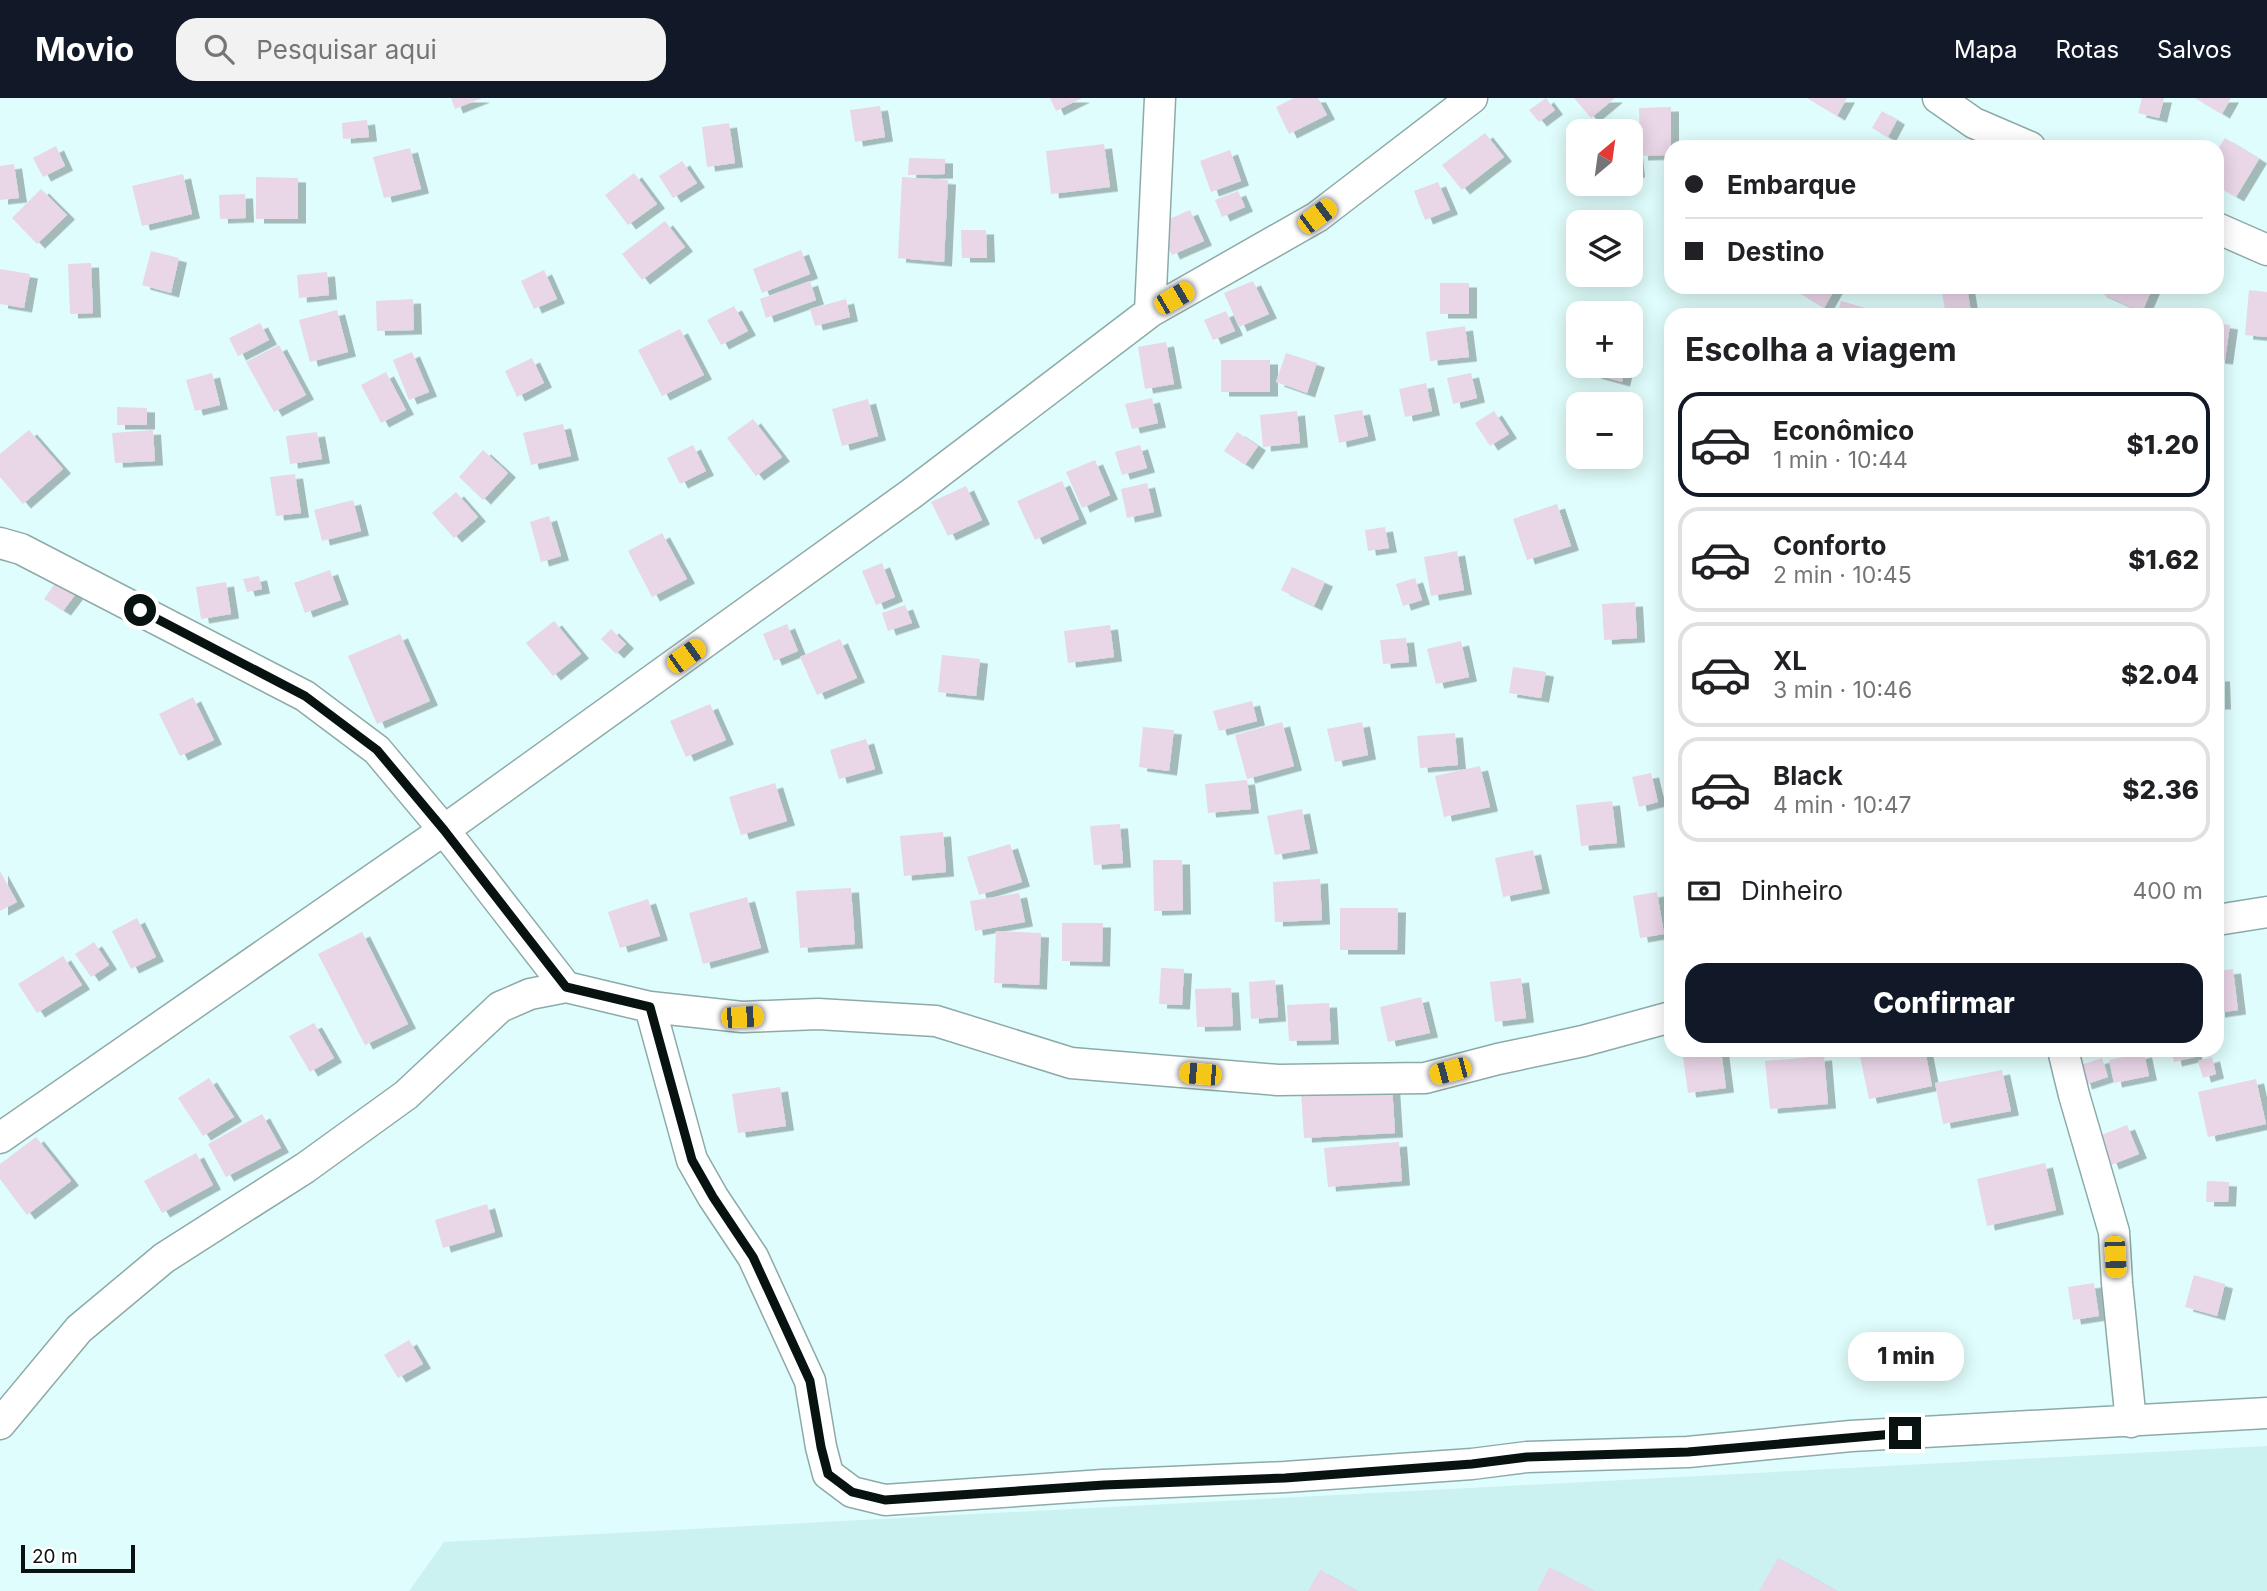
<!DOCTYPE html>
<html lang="pt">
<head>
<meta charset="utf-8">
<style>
  body { margin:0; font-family:Inter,sans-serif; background:#f2f2f2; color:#202124; height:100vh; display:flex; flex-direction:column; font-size:26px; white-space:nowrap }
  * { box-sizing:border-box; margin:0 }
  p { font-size:23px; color:#757577 }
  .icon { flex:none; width:38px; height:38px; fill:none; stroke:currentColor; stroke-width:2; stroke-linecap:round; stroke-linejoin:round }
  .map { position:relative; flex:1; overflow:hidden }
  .panel { position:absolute; left:1664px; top:210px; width:560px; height:749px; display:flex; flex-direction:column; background:#fff; border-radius:21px; box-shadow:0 4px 18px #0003 }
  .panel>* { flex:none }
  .hud { position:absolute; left:1664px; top:42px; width:560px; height:154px; border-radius:21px; box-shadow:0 4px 18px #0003; display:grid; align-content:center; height:154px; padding:0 21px; background:#fff }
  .needle { width:46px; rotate:29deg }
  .controls { position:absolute; left:1566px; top:21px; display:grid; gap:14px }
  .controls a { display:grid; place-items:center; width:77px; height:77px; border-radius:14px; background:#fff; box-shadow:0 4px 18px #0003; font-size:35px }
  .scale { position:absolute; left:21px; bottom:18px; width:114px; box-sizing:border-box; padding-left:7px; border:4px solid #071211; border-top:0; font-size:19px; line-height:24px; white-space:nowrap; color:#071211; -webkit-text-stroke:5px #fff; paint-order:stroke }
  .end { position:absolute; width:32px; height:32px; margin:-16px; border:9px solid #071211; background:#fff; box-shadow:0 0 0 4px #fff }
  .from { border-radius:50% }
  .bubble { position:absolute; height:49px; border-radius:21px; background:#fff; box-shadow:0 4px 18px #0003; font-size:23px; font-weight:800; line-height:49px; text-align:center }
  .car { position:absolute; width:21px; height:42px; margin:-21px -10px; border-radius:9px; box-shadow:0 0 5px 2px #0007; background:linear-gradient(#f5c518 24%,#345 0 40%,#f5c518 0 76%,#345 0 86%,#f5c518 0) }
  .hud b { display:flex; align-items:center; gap:24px; height:66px; font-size:26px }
  .hud b+b { border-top:2px solid #e0e0e0 }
  .hud i { width:18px; height:18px; background:#202124 }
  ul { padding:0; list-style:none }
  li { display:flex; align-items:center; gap:21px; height:105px; margin:0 14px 10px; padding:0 7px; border:4px solid #e0e0e0; border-radius:21px }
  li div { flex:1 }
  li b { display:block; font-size:26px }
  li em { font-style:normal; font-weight:800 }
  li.selected { border-color:#111827 }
  li>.icon { width:63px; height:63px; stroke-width:1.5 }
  h2 { padding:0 21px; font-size:32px; line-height:84px }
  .pay { display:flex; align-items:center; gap:18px; height:77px; padding:0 21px; font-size:26px }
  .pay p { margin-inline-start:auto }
  .action { display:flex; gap:14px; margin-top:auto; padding:14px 21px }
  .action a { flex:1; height:80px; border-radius:21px; background:#111827; color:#fff; font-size:28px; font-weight:800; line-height:80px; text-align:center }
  header { display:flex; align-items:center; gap:42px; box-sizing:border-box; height:98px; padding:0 35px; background:#111827; color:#fff }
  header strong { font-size:33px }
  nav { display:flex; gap:38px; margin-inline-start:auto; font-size:24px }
  .search { width:490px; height:63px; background:#f2f2f2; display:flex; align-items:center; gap:18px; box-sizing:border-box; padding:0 24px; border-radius:21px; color:#757577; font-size:26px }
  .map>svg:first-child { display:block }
  .built { fill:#cbf2f0 }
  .building { fill:#e9d6e7; filter:url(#shadow) }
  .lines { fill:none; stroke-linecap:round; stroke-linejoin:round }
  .minor-casing { stroke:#8daaa9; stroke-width:33 }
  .minor { stroke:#fff; stroke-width:30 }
  .route { stroke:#071211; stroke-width:9 }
</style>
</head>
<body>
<header>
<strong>Movio</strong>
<div class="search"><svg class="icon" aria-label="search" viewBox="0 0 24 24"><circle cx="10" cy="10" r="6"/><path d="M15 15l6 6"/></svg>Pesquisar aqui</div>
<nav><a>Mapa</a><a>Rotas</a><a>Salvos</a></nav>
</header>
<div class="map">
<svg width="2267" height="1493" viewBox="0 0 2267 1493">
  <defs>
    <filter id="shadow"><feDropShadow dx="8" dy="4.5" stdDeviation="0" flood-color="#0004"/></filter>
  </defs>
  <rect width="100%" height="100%" fill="#dffdfc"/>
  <path class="built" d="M2267 1348V1493H409L444 1444Z"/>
  <path class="building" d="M451 0H482L455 11Z
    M1050 0H1082L1056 13Z
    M1294 0H1318L1327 17 1289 36 1276 9Z
    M1546 0 1555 12 1539 24 1529 12Z
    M1574 0H1615L1591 20Z
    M1807 0H1847L1837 18Z
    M2142 0H2164L2159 20 2138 15Z
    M2195 0H2231L2222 16Z
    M880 8 885 39 855 44 850 12Z
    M1671 9V57L1640 58 1639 10Z
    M1882 13 1897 22 1888 39 1872 30Z
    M367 22 369 39 343 41 342 25Z
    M729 25 735 65 707 69 702 29Z
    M1485 35 1504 59 1462 92 1442 67Z
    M2225 40 2259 61 2236 99 2217 88V52Z
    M1631 45H1634L1637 75 1631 76Z
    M1104 46 1110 89 1051 96 1046 53Z
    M56 48 65 68 43 79 33 60Z
    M410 50 421 91 384 100 373 59Z
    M1230 52 1241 83 1211 94 1200 63Z
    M909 60 945 61V76L908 77Z
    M682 63 697 85 673 100 659 78Z
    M14 66 19 100 0 102V68Z
    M634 75 657 106 628 127 605 97Z
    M183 76 192 116 142 128 132 88Z
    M256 79 298 80V121H256Z
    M902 79 948 82 944 164 898 160Z
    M1438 84 1450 112 1425 122 1414 93Z
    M41 91 67 117 37 146 12 120Z
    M1238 93 1245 109 1222 119 1215 102Z
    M245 96 246 120 220 121 219 97Z
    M1190 112 1204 143 1172 157 1158 126Z
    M665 123 685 149 642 182 622 156Z
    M961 132H986L987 160H962Z
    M801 152 810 176 762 195 753 171Z
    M151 153 179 160 171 195 142 187Z
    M91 165 93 215 70 216 68 166Z
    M0 171 30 176 24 210 0 206Z
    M544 172 557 201 534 211 521 183Z
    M327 174 329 197 299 200 297 177Z
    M810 183 816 202 766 220 760 201Z
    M1253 183 1269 216 1239 229 1224 195Z
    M1440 185H1469V216H1440Z
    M1803 189H1836L1824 210 1799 195Z
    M1941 189H1967L1971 214 1946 217Z
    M2100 189H2153L2142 214 2098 194Z
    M2249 192 2267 194V239L2245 237Z
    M413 201 414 232 377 233 376 203Z
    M846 201 850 219 815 228 810 211Z
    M1841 203 1887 216V217H1837Z
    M734 208 748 233 721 247 707 222Z
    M337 212 348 254 310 264 299 222Z
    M1226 213 1235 233 1213 242 1204 222Z
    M260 225 269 242 238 258 229 240Z
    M2217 225 2230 227 2225 262 2217 261Z
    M1465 228 1469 259 1430 263 1426 234Z
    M680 231 704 277 662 298 638 252Z
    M1166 244 1174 286 1145 291 1138 249Z
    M279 247 306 297 274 314 246 264Z
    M412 254 429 294 409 302 393 262Z
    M1286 255 1317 265 1307 295 1276 284Z
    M532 260 544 285 517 299 505 273Z
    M1221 262H1270V294H1221Z
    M1595 268H1626L1622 284 1593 276Z
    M386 274 406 312 381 325 361 287Z
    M212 275 220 307 195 313 186 282Z
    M1471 275 1477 300 1453 306 1447 280Z
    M1426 285 1432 313 1405 319 1399 291Z
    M1152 300 1158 325 1132 331 1125 306Z
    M868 301 878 338 842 348 832 311Z
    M117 309 147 310V327H117Z
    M1362 312 1368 338 1339 345 1334 317Z
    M1297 313 1300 345 1263 349 1260 317Z
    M1494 313 1509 336 1490 348 1475 325Z
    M753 321 782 359 756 378 727 340Z
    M563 326 571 358 531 367 523 335Z
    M29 332 63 371 23 406 0 379V356Z
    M153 332 155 363 115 365 112 335Z
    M317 334 322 361 290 366 286 338Z
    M1237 334 1258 348 1245 367 1224 353Z
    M693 347 706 373 680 386 667 360Z
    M1140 347 1147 370 1122 377 1115 354Z
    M483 352 508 375 483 402 459 379Z
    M1095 362 1110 397 1082 410 1066 374Z
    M295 376 301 415 276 418 270 379Z
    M1062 383 1079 421 1035 442 1017 403Z
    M1147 385 1154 414 1127 420 1121 391Z
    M966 388 982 422 948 438 931 404Z
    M456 394 478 419 454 440 432 415Z
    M353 402 361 433 322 443 314 412Z
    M1557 406 1571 448 1527 462 1513 421Z
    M549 418 561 458 541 464 530 424Z
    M1385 429 1389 450 1368 453 1365 432Z
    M662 435 687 481 652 499 628 453Z
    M1457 453 1464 492 1431 498 1424 459Z
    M882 465 895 499 876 507 862 473Z
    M1292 469 1325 484 1314 508 1281 492Z
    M330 472 341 502 305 515 294 485Z
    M259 478 262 491 247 494 243 481Z
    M1415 480 1422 502 1403 508 1396 486Z
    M56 484 75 497 63 513 44 501Z
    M226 484 231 516 201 521 196 489Z
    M1635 504 1637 540 1604 542 1602 506Z
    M905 507 912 525 888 533 882 515Z
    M554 523 581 556 553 578 526 545Z
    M787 526 798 553 774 563 763 536Z
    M1110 527 1114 559 1068 565 1064 533Z
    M611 531 626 546 616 556 601 541Z
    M400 536 430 603 377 626 348 558Z
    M1406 540 1409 564 1383 566 1380 542Z
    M840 541 857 580 817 597 800 559Z
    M1461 543 1469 579 1436 586 1427 551Z
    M942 557 980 561 976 598 938 594Z
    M1513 569 1546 574 1541 600 1509 595Z
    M2217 579H2222L2223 607H2217Z
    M193 599 214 642 180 658 159 616Z
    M1252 603 1257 623 1219 633 1213 613Z
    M710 606 726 642 686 659 670 623Z
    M1282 624 1294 668 1247 681 1235 637Z
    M1362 624 1368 657 1335 664 1327 631Z
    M1143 629 1174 632 1169 673 1139 669Z
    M1455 635 1458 667 1420 670 1417 638Z
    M866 641 875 671 839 681 830 652Z
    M1480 668 1490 709 1444 719 1435 678Z
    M1651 675 1658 704 1639 709 1632 679Z
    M1247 682 1251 711 1208 715 1205 686Z
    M775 685 787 723 741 737 729 699Z
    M1612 703 1617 745 1581 748 1576 707Z
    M1302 711 1310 751 1275 757 1267 718Z
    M1120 726 1123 765 1094 767 1090 728Z
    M943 734 946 774 904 778 900 738Z
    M1010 746 1022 784 979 797 967 759Z
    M1533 752 1542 791 1503 799 1495 760Z
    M1153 762H1182L1183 812 1154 813Z
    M0 773 17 804 0 813Z
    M1320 781 1322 822 1275 824 1273 784Z
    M851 790 855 846 800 850 796 793Z
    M1657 794 1664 836 1640 840 1633 798Z
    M1019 795 1025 824 975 833 970 803Z
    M747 799 761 850 703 866 689 815Z
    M648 801 660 838 620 850 608 814Z
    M1340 810H1398L1397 852H1340Z
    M137 820 156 859 131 871 112 833Z
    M1062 825H1103L1102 864 1062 863Z
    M996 833 1041 835 1039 887 994 885Z
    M362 834 408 926 365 947 318 856Z
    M94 844 109 867 91 879 75 856Z
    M63 858 82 887 37 915 18 886Z
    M1161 870 1184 871 1182 907 1159 906Z
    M2233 871 2238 912 2217 915V873Z
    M1521 880 1526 920 1495 924 1490 884Z
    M1275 882 1278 919 1251 921 1249 884Z
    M1231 890 1233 928 1197 929 1195 891Z
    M1421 899 1430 935 1388 944 1380 909Z
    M1329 905 1331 942 1289 943 1287 907Z
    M314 925 334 960 310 974 289 938Z
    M1682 952H1721L1726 990 1688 995Z
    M1871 952H1925L1932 988 1869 1001 1859 954Z
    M2171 952H2193L2195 959 2174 964Z
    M2144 955 2149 978 2114 985 2109 962Z
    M1824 958 1828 1006 1770 1011 1765 963Z
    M2212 959 2216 976 2203 980 2198 963Z
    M2102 960 2108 979 2084 987 2078 968Z
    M2002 972 2011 1013 1943 1026 1935 985Z
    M209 980 234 1019 203 1038 178 1000Z
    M2256 981 2266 1026 2208 1039 2198 994Z
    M1392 987 1395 1035 1304 1040 1301 992Z
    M780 989 786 1028 738 1035 732 996Z
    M262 1016 281 1050 226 1079 208 1046Z
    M2127 1027 2139 1056 2111 1067 2099 1038Z
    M36 1039 71 1083 27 1117 0 1081V1066Z
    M1399 1044 1402 1083 1328 1089 1324 1050Z
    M196 1055 213 1087 162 1115 144 1083Z
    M2045 1065 2056 1112 1987 1128 1977 1081Z
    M2207 1083 2229 1084 2228 1104H2206Z
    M487 1106 495 1134 443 1150 435 1122Z
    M2194 1177 2225 1186 2217 1218 2185 1209Z
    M2094 1185 2099 1218 2073 1222 2068 1189Z
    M409 1242 423 1266 398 1280 384 1257Z
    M1778 1460 1837 1493H1759Z
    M1549 1469 1594 1493H1537Z
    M1320 1472 1357 1493H1308Z"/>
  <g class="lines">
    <defs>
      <path id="minor" d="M1938 0 1974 25 2030 49
        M2217 130 2267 152
        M1150 214 1160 0
        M0 445 21 451 305 598 377 652 444 732 566 889
        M2217 822 2267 814
        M650 909 692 1062 713 1099 753 1159 810 1283 821 1349 828 1376 852 1394 885 1402 1103 1387 1285 1379 1472 1366 1527 1359 1688 1354 1851 1338 2267 1315
        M2063 952 2074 997 2114 1134 2117 1185 2131 1324
        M0 1040 444 732 911 396 1150 214 1317 119 1472 0
        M0 1326 79 1231 164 1160 305 1070 406 997 500 909 530 896 566 889 650 909 742 919 818 916 936 923 1071 965 1278 982 1425 980 1498 961 1583 943 1671 919"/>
    </defs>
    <use href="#minor" class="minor-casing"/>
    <use href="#minor" class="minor"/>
  </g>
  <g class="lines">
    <path class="route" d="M140 512 305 598 377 652 444 732 566 889 650 909 692 1062 713 1099 753 1159 810 1283 821 1349 828 1376 852 1394 885 1402 1104 1387 1285 1380 1472 1366 1527 1359 1688 1354 1905 1335"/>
  </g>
</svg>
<div class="controls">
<a><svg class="needle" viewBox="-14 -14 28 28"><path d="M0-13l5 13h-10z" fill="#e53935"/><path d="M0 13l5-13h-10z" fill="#757577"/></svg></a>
<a><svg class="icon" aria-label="layers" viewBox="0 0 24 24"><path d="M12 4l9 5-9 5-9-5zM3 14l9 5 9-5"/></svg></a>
<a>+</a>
<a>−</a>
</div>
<div class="scale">20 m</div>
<i class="end from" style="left:140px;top:512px"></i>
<i class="end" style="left:1905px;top:1335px"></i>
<div class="bubble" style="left:1848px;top:1234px;width:116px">1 min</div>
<i class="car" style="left:1317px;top:118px;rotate:53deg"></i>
<i class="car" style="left:1174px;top:200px;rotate:60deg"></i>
<i class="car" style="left:686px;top:558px;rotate:54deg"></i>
<i class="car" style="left:742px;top:919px;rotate:87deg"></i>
<i class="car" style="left:1450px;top:973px;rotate:255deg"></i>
<i class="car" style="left:1200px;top:976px;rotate:275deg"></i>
<i class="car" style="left:2115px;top:1159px;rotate:177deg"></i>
<div class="hud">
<b><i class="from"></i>Embarque</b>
<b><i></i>Destino</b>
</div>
<section class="panel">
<h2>Escolha a viagem</h2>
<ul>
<li class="selected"><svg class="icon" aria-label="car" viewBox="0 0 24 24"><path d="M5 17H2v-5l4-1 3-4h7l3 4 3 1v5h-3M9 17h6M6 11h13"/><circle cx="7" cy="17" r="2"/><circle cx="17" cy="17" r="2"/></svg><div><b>Econômico</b><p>1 min · 10:44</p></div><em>$1.20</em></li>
<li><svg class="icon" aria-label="car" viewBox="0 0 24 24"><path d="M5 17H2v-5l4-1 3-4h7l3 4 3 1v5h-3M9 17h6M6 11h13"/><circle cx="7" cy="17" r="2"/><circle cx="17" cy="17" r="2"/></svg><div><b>Conforto</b><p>2 min · 10:45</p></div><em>$1.62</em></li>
<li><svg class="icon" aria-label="car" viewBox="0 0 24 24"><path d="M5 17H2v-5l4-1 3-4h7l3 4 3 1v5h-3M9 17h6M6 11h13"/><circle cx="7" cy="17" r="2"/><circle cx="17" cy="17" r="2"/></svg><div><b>XL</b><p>3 min · 10:46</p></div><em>$2.04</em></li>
<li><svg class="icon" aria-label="car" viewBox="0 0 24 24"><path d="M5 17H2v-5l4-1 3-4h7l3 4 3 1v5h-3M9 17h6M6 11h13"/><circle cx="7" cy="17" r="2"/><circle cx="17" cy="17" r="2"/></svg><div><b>Black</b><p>4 min · 10:47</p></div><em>$2.36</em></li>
</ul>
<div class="pay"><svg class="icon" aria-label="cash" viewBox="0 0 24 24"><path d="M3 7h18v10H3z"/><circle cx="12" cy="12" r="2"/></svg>Dinheiro<p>400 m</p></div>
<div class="action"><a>Confirmar</a></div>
</section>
</div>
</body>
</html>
